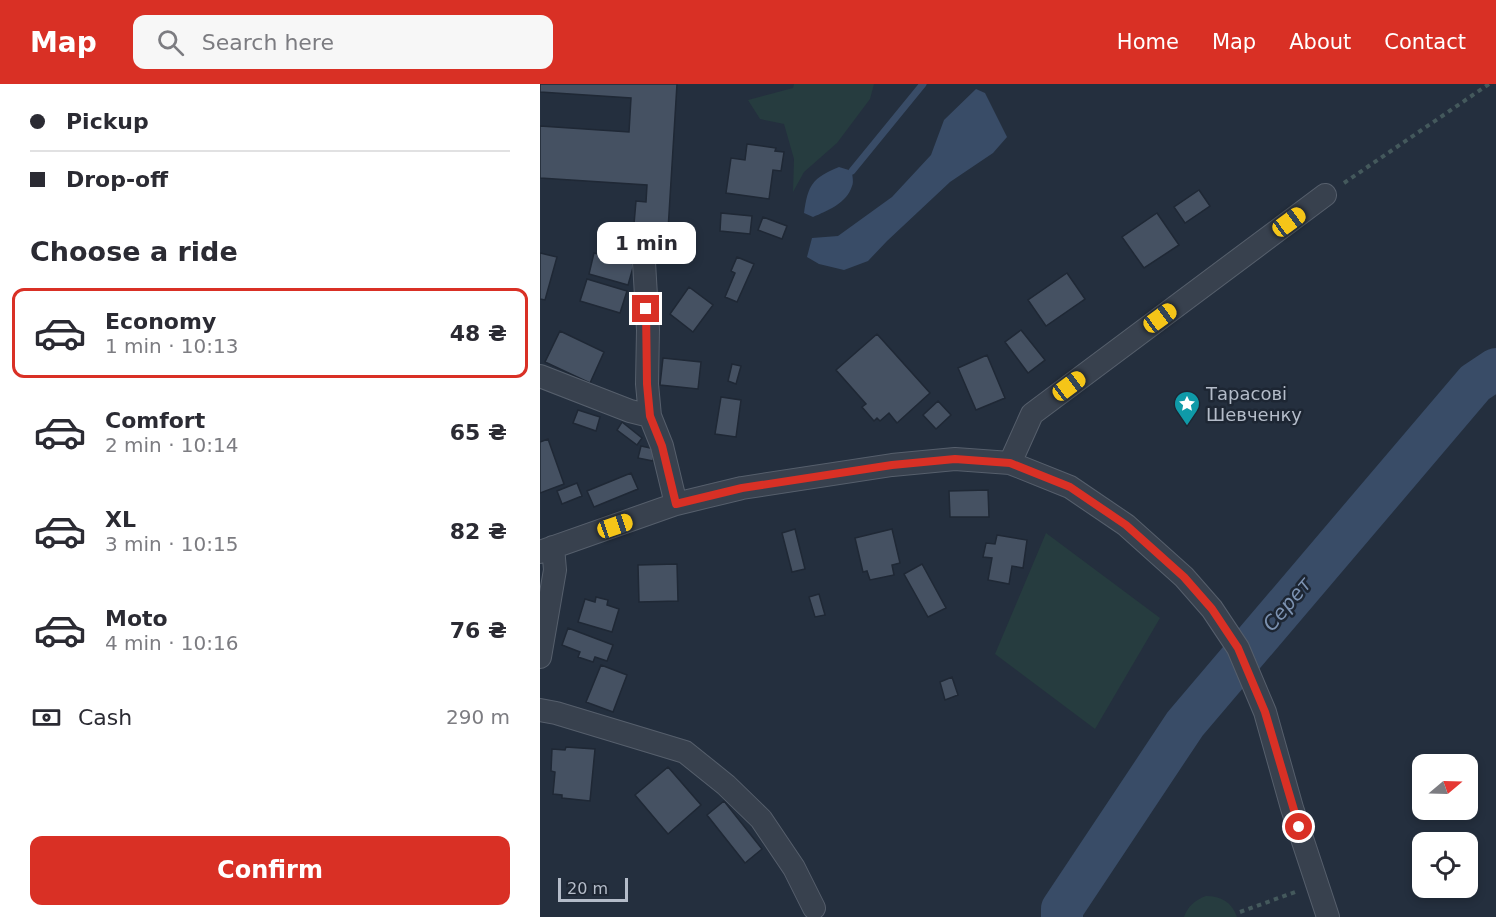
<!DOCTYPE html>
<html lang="en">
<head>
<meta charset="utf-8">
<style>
  body { margin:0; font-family:"DejaVu Sans",sans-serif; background:#f7f7f7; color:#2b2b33; height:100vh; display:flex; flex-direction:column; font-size:22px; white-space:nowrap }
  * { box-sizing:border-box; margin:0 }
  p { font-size:20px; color:#7c7c81 }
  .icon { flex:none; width:33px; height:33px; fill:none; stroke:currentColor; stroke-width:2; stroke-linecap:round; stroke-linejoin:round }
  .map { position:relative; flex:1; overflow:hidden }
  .drawer { display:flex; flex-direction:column; background:#fff; width:540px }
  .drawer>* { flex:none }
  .top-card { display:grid; align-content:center; height:132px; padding:0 30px; background:#fff }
  .needle { width:39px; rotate:71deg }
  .tools { position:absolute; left:872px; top:670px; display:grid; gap:12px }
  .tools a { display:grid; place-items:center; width:66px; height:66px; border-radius:12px; background:#fff; box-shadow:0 3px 9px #0003; font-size:30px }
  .scale { position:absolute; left:18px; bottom:15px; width:70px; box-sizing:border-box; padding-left:6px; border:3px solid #b4bcc9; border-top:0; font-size:16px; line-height:21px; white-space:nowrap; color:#b4bcc9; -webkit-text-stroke:4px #1d2633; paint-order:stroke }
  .end { position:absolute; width:27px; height:27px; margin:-14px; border:8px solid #d93025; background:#fff; box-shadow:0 0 0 3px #fff }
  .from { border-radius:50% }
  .bubble { position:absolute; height:42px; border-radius:12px; background:#fff; box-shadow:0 3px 9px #0003; font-size:20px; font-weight:700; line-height:42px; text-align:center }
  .car { position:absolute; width:18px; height:36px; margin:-18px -9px; border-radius:8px; box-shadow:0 0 4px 2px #0007; background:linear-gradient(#f5c518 24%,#345 0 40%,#f5c518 0 76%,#345 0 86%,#f5c518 0) }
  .top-card b { display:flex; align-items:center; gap:21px; height:57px; font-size:22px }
  .top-card b+b { border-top:2px solid #e1e1e2 }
  .top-card i { width:15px; height:15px; background:#2b2b33 }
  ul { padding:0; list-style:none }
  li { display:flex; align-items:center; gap:18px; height:90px; margin:0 12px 9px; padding:0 18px; border:3px solid transparent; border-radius:12px }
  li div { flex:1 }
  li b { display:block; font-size:22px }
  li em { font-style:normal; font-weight:700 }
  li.active { border-color:#d93025 }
  li>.icon { width:54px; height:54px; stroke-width:1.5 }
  h2 { padding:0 30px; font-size:27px; line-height:72px }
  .pay { display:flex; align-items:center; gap:15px; height:66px; padding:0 30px; font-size:22px }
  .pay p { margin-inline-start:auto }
  .cta { display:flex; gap:12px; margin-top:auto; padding:12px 30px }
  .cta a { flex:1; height:69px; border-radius:12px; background:#d93025; color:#fff; font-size:24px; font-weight:700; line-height:69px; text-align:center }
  header { display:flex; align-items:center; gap:36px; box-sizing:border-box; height:84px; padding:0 30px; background:#d93025; color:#fff }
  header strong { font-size:28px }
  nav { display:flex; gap:33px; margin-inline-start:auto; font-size:21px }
  .search { width:420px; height:54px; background:#f7f7f7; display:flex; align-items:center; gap:15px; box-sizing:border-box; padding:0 21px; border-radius:12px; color:#7c7c81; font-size:22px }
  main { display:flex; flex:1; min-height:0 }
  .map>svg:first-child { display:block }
  .green { fill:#263c3f }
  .water { fill:#394c67 }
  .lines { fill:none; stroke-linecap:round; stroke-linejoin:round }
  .stream { stroke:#394c67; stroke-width:7 }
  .river { stroke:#394c67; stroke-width:42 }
  .building { fill:#455162; stroke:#1f2835; stroke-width:1.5 }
  .minor-casing { stroke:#565f6c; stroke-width:24 }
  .path { stroke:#44595c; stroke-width:4; stroke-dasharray:4.5 4.5; stroke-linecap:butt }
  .minor { stroke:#38414e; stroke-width:22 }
  .route { stroke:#d93025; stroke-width:8 }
  .labels { text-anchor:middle; stroke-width:5; stroke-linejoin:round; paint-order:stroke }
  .poi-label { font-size:18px; fill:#b4bcc9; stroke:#1d2633; text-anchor:start }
  .water-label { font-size:20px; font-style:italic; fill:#7c92b1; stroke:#1d2633 }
</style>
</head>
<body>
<header>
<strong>Map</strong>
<div class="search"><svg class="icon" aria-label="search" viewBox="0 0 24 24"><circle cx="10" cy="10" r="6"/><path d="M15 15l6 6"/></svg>Search here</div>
<nav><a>Home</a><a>Map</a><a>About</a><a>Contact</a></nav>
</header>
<main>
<section class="drawer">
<div class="top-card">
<b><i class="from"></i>Pickup</b>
<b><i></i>Drop-off</b>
</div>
<h2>Choose a ride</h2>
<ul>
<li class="active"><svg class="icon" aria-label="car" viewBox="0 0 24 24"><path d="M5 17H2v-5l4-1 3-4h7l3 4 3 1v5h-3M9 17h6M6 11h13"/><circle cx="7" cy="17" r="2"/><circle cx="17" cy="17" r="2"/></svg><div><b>Economy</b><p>1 min · 10:13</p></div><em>48 ₴</em></li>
<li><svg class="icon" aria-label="car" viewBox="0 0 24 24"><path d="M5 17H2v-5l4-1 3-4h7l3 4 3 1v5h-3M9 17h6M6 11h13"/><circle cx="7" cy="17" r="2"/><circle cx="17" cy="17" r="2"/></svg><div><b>Comfort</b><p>2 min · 10:14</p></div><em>65 ₴</em></li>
<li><svg class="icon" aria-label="car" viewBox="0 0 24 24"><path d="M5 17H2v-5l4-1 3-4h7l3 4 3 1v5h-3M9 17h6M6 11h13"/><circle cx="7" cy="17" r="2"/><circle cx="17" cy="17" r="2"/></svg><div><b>XL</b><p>3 min · 10:15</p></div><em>82 ₴</em></li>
<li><svg class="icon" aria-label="car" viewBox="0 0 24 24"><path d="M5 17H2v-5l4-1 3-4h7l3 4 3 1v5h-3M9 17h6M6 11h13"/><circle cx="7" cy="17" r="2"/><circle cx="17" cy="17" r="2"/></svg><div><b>Moto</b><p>4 min · 10:16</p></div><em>76 ₴</em></li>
</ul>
<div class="pay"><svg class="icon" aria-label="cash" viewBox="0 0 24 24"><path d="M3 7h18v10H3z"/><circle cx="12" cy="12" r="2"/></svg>Cash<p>290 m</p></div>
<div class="cta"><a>Confirm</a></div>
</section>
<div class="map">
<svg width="956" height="833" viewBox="0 0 956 833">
  <rect width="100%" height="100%" fill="#242f3e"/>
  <path class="green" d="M254 0H334L330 15 297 59 264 88 253 108 254 75 244 40 220 35 208 16 253 4Z
    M506 449 620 534 555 645 455 570Z
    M666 812C681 812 692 818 697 833H644C648 822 655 816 666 812Z"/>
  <path class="water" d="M436 5 445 9 467 53 453 69 410 98 347 157 328 177 304 186 279 180 267 173 272 154 298 152 352 113 391 71 404 36Z
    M299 83 312 87C312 91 314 98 312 102 307 119 287 127 273 133L264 129C268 101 272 94 299 83Z"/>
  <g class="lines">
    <path class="stream" d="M312 87 383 0"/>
    <path class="river" d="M522 833V825L645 640 935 299 956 285"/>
  </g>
  <path class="building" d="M0 0H137L128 146 104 145 105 140H94L96 117 106 118 107 101 0 94V42L89 48 91 14 0 8Z
    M207 60 236 64 235 67 244 68 241 87 233 86 229 115 186 109 191 74 205 76Z
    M659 106 670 122 645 139 634 123Z
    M181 129 212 132 210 150 180 147Z
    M617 129 639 161 604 184 582 153Z
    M223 133 247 142 242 155 218 146Z
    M0 169 17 173 5 216 0 215Z
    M54 169 94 180 88 201 49 190Z
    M197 173 214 180 197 218 185 213 195 189 191 187Z
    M527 189 545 215 506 242 488 216Z
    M47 195 87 207 80 229 40 217Z
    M149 203 173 221 153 248 130 230Z
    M481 246 505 276 488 289 465 258Z
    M20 247 64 268 50 299 5 278Z
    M337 250 390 309 357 339 349 329 340 337 337 334 334 337 322 323 326 320 296 286Z
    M447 271 465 314 436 326 418 284Z
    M123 274 161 278 158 305 120 301Z
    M192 280 201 282 196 300 188 297Z
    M181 313 201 316 196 353 175 350Z
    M398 317 411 331 396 345 383 331Z
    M38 326 60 333 56 347 33 339Z
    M82 338 102 354 97 361 77 346Z
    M8 355 24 400 0 409V358Z
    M101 362 115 365 113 377 98 374Z
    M91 389 98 405 54 423 47 407Z
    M37 399 42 412 22 420 17 407Z
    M448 406 449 433H410L409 407Z
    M255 445 265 485 252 488 242 449Z
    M352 445 360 479 352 481 354 491 330 496 327 487 323 488 315 454Z
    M457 451 487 456 483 484 472 482 469 500 448 496 452 474 443 473 446 459 455 460Z
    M137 480 138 517 99 518 98 481Z
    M382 480 406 524 388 533 364 490Z
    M279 510 285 531 275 533 269 513Z
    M56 513 68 516 67 521 79 525 72 548 38 538 45 515 55 518Z
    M28 544 73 561 67 577 55 573 53 578 38 573 40 568 22 561Z
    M61 581 87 591 73 628 46 618Z
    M412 593 418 611 405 616 400 598Z
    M26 663 55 665 50 717 22 714V711L13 710 15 688 11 687 12 665 25 666Z
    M128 683 161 721 128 750 95 711Z
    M184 717 222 765 205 779 167 731Z"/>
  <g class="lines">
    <defs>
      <path id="minor" d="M103 161 108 246 107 300 110 332 122 362 136 420
        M0 292 90 327 110 332
        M470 379 492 330 785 111
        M0 468 136 420 202 404 352 381 415 375 470 379 530 403 586 441 644 493 672 525 698 564 725 628 752 724 788 833
        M0 573 15 486 13 463
        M0 626 16 629 145 668 186 701 221 735 254 784 274 824"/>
    </defs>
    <use href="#minor" class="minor-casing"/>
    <path class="path" d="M804 99 949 0
      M700 828 758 807"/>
    <use href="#minor" class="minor"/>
  </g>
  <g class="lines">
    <path class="route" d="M106 225 107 300 110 332 122 362 136 420 202 404 352 381 415 375 470 379 530 403 586 441 644 493 672 525 698 564 725 628 759 743"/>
  </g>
  <defs>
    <symbol id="sight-pin" viewBox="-11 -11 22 30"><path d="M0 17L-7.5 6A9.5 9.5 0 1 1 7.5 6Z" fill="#0f9aa8" stroke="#1d2633"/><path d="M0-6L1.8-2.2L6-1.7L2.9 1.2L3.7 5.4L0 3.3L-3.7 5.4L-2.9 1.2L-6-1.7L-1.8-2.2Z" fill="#fff"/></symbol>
  </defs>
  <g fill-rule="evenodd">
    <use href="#sight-pin" x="632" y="305" width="30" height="40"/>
  </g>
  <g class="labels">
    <g class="poi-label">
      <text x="666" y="316">Тарасові<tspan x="666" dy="21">Шевченку</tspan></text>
    </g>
    <g class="water-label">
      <text transform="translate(747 520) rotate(-50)" y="7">Серет</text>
    </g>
  </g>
</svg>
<div class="tools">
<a><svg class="needle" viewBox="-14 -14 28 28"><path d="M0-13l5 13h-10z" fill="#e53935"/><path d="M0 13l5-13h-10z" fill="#7c7c81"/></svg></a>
<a><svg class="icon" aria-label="locate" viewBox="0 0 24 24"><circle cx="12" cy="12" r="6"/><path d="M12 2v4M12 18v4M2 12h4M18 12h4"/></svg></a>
</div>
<div class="scale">20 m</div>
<i class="end from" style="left:759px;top:743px"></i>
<i class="end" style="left:106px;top:225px"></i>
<div class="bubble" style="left:57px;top:138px;width:99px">1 min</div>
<i class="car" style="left:749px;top:138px;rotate:54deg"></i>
<i class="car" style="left:620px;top:234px;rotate:54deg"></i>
<i class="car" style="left:529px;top:302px;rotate:53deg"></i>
<i class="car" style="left:75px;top:442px;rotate:71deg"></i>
</div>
</main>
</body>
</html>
